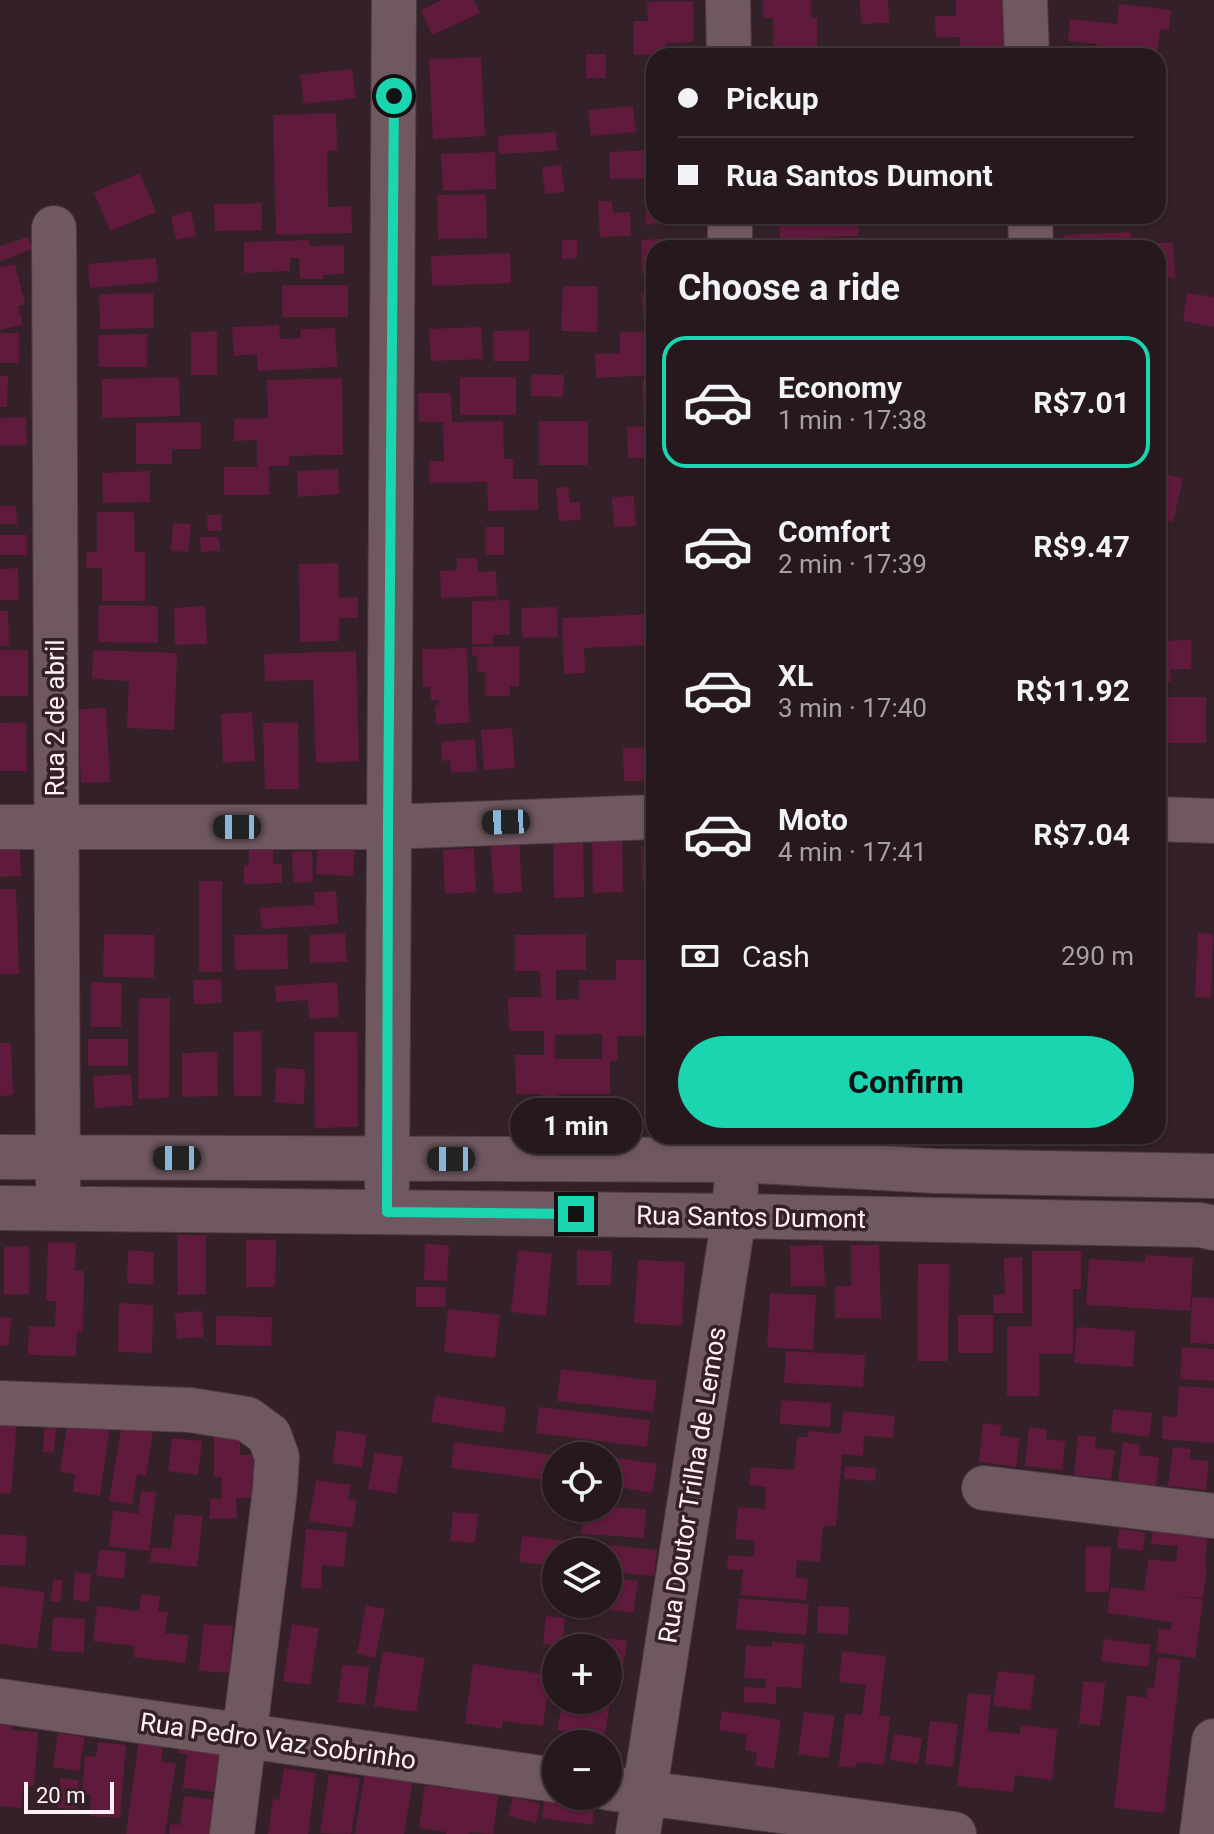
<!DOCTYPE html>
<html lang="en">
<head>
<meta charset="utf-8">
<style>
  body { margin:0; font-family:Roboto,sans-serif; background:#33252b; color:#f1f3f6; height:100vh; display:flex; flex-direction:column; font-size:30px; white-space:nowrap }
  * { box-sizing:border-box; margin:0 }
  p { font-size:26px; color:#a4a0a4 }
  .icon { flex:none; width:44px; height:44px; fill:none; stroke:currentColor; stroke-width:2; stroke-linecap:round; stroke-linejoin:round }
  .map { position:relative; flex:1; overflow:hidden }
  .drawer { position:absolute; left:646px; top:240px; width:520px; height:904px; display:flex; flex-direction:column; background:#27181e; border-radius:24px; box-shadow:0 2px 6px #0004,0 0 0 2px #43373c }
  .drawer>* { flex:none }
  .banner { position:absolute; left:646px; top:48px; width:520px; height:176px; border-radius:24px; box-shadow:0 2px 6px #0004,0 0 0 2px #43373c; display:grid; align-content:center; height:176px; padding:0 32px; background:#27181e }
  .fabs { position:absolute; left:542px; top:1442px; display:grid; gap:16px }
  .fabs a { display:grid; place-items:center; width:80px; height:80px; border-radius:50%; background:#27181e; box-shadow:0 2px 6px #0004,0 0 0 2px #43373c; font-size:40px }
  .scale { position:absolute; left:24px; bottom:20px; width:90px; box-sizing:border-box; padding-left:8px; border:4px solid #fff0f5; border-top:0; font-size:22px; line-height:28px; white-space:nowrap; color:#fff0f5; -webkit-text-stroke:6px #342028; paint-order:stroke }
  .end { position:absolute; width:36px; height:36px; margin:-18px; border:10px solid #1bd5b1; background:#111; box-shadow:0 0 0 4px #111 }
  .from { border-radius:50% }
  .bubble { position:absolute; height:56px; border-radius:28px; background:#27181e; box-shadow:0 2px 6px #0004,0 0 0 2px #43373c; font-size:26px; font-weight:700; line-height:56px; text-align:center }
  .car { position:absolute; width:24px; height:48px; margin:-24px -12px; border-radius:10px; box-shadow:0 0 6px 2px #0007; background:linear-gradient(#222 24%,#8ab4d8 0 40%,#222 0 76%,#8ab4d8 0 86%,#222 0) }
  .banner b { display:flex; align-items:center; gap:28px; height:76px; font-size:30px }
  .banner b+b { border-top:2px solid #43373c }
  .banner i { width:20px; height:20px; background:#f1f3f6 }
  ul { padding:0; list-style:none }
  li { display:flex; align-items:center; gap:24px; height:132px; margin:0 16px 12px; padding:0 16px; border:4px solid transparent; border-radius:24px }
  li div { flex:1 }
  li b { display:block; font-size:30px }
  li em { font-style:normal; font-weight:700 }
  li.on { border-color:#1bd5b1 }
  li>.icon { width:72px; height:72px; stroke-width:1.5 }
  h2 { padding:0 32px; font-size:36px; line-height:96px }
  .pay { display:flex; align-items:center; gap:20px; height:88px; padding:0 32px; font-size:30px }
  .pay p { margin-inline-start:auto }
  .action { display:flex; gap:16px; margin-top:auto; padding:16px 32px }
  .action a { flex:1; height:92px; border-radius:48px; background:#1bd5b1; color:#111; font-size:32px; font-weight:700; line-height:92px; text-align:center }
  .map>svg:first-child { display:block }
  .building { fill:#601a3c; fill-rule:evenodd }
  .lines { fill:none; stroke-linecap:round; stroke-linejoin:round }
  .minor-casing { stroke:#4d3c43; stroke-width:46 }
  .minor { stroke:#705861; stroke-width:44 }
  .route { stroke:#1bd5b1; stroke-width:10 }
  .labels { text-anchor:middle; stroke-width:7; stroke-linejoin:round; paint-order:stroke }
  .street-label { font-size:26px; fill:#fff0f5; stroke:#342028 }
</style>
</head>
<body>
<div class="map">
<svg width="1214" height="1834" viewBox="0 0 1214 1834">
  <rect width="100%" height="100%" fill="#342028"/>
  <path class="building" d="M442 0H474L480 13 432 35 421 10Z
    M763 0H811V17L817 18V56H773V18H763Z
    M860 0H888L889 23 861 24Z
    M956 0H1009V15L1003 14 1004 56H961L960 37 936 38 935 16H956Z
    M693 1 694 42 666 43 667 54 634 55 633 21H648L647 2Z
    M1119 4 1171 10 1169 30 1160 29 1157 56 1096 51 1097 44 1068 41 1070 19 1117 24Z
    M586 54H606V78H586Z
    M481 57 485 136 433 139 429 59Z
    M352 69 356 98 304 104 300 75Z
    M633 106 636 132 591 136 588 110Z
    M644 107H654V147L645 148Z
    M336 113 337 150 327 151 328 207 351 206 352 233 276 235 273 115Z
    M556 132 557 151 499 154 498 136Z
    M654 150V178L610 179 609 152Z
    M495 152 496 189 443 191 441 154Z
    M561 165 565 192 545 194 542 167Z
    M140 173 156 212 110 231 94 192Z
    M644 180H654V216H690V222L646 225Z
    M486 194 487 238 438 239 437 195Z
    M598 201H612L613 213 630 212 631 236 600 237Z
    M262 203V230L215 231 214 204Z
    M191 211 196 236 176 240 171 216Z
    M779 216H858V236L780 239Z
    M970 216H1009V225H970Z
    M1062 216H1085V225L1061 223Z
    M1131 232V248H1064V235Z
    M28 237 33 249 0 261V246Z
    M678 238V248H654V273L642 274 641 240Z
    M309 240 310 246 344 245V274L323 275V279H300L299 258H290V271L244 273V242Z
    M562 240H577V258L562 259Z
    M1152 243H1173L1175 277 1158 278V248H1153Z
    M510 253 511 283 432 286 431 256Z
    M156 258 158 282 90 288 88 264Z
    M15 264 25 304 18 306 23 325 0 330V267Z
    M282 285H348V317H282Z
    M563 286H598L597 332 561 331Z
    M654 292V324L644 325 641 294Z
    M153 293 154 328 100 329 99 294Z
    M1187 293 1214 297V327L1183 321Z
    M279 325 280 339 301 338 300 329 335 328 337 367 258 371 257 354 234 356 232 327Z
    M481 327 483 359 431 361 429 329Z
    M529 330V361H493V331Z
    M217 331V375H191V332Z
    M654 331V375L596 378 595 354 620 353V332Z
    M0 333H19V363H0Z
    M147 334V367H99L98 335Z
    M531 374 564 375 563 397 531 396Z
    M0 376H8L7 407H0Z
    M179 377 180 416 102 418V379Z
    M460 377H516V415H460Z
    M342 378 343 455 289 456V466H269V495H224V467H257V440L234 441V419L268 418 267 380Z
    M642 380H654V419H643Z
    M418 393H451L452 422 503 421 504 459H513V479H538V510L488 511 487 482 429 483V461H444L443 422H419Z
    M26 417 27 445 0 446V418Z
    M539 421H588V465H539Z
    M201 422V449H172V464H136V423Z
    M654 426V513H646L645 458H628L627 427Z
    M338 469 339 494 298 497 297 471Z
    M150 471V502L103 503 102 473Z
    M1158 472 1183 478 1173 522 1158 518Z
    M568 487 570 502H580L581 520 559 521 556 488Z
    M634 496 636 526 614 527 612 497Z
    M0 506H16L17 524H0Z
    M97 512H134L135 552H145V601H102V568H86L87 552H97Z
    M207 515H221L222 531H208Z
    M173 523 191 524 188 552 171 551Z
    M485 527H504V555H485Z
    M0 535H27V555H0Z
    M200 537H219L220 551 201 552Z
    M457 558H477L478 572 496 571 497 596 441 598 440 571 457 570Z
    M338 563 339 598 358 597V618H339V641L300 642 299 564Z
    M18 568 19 600H0V569Z
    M509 600 510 635H493V644H472V601Z
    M99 605 158 606V643L98 642Z
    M205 606 207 644 175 645 174 608Z
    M557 607 558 637 522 638 521 608Z
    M0 611H8L9 646H0Z
    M654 614V680H652L650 645 584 648 585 673 564 674 562 618Z
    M1191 640V669H1170L1171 682H1158V641Z
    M519 646V686H510V696H485V672H477V655L472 656V647Z
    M467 648 469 723 436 724 435 705H439V700L431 701 430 687H423L422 649Z
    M0 650H28V696H0Z
    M93 650 177 653 174 730 127 728 129 681 92 679Z
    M356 651 359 761 316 763 313 680 265 681 264 654Z
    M1158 694H1163L1164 709 1165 697H1206V743H1165V729H1158Z
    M106 708 110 782 81 783 78 709Z
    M252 712 255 761 223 763 221 714Z
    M26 722 27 771H0V723Z
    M298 722 299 789H265L263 723Z
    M512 728 515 768 484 770 481 730Z
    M475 739 477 771 451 773 450 760 442 761 441 742Z
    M650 747V781H624L623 748Z
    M0 834H19L21 876 0 877Z
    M592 837H622L623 892 593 893Z
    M519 838 522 892 494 894 490 840Z
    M583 838 584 897 554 898 553 839Z
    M249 841H273V864H282V883L244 884V865H249Z
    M318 841 355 842 353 876 316 874Z
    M641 846H654V881H642Z
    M474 848 476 892 445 894 443 850Z
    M312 851 313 882 293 883 292 852Z
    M199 881H222V972H199Z
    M0 889H16L19 974H0Z
    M336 891 338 924 261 929 260 908 315 905 314 892Z
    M345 933 347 962 310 963 309 935Z
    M1198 933 1213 934 1211 998 1195 997Z
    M104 934 155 935 154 978 103 977Z
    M287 934 288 969 235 970 234 935Z
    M586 934V970H556V1000L579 999V980H616V960H645V1036H617L618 1061H610V1094H558V1106H543L542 1094H516L515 1055H544V1031H509L508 997H541L540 971H515V935ZM602 1034V1059H555V1035Z
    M221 979 222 1003 194 1004 193 980Z
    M91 982 122 983 121 1027H91Z
    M337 982 339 1017 309 1019 308 1000 276 1002 275 986Z
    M139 998H170L169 1098 138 1099Z
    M261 1031 262 1096H234L233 1032Z
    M314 1032H357L358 1127 315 1128Z
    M88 1039H128V1066H88Z
    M0 1043H11L13 1095 0 1096Z
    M217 1052 218 1096 182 1097V1053Z
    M276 1068 305 1069 304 1104 275 1103Z
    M131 1074 133 1105 95 1108 93 1076Z
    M177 1235H206V1294L178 1295Z
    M246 1240H276L275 1287H246Z
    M48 1242 76 1243 75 1271H84L83 1331H77L76 1356 28 1355 29 1326 55 1327 56 1301H46Z
    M425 1244 449 1245 447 1281 424 1280Z
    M823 1245 825 1286H791L790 1246Z
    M851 1245H879L881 1318H835V1286H851Z
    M29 1246V1294L4 1295V1247Z
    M128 1250 154 1252 153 1285 127 1283Z
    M518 1250 552 1254 546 1316 511 1312Z
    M577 1250 612 1251 611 1285H577Z
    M1032 1251H1081V1289H1073V1354H1039V1396H1007V1326H1032Z
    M1146 1255 1193 1258 1190 1311 1086 1305 1089 1259 1145 1262Z
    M1022 1257 1023 1313H994L993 1295 1005 1294 1004 1258Z
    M638 1260 685 1262 682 1326 634 1323Z
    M918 1264H949L948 1361H917Z
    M416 1287H446L445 1307H416Z
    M770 1293 816 1295 813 1350 767 1347Z
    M1192 1297 1214 1298V1344L1190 1343Z
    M119 1303 153 1305 152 1353 118 1352Z
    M448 1309 500 1315 495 1358 444 1352Z
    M202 1311 204 1337 177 1339 175 1313Z
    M958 1315H993V1353H958Z
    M216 1316 272 1317 271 1346 216 1345Z
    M0 1317 12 1318 8 1346 0 1345Z
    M1077 1327 1135 1331 1133 1367 1074 1363Z
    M1182 1347 1214 1349V1381L1180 1379Z
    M786 1351 865 1355 863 1387 784 1383Z
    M561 1369 657 1381 653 1412 557 1401Z
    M1179 1386 1214 1388V1443L1162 1439 1163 1416 1177 1417Z
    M436 1396 506 1407 503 1433 431 1422Z
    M781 1400 831 1403 830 1427 780 1424Z
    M539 1407 650 1420 647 1447 536 1433Z
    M1113 1409 1152 1413 1149 1437 1111 1432Z
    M843 1411 895 1416 893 1438 864 1436 863 1456 842 1454 836 1526H823L820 1562 797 1560 796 1577 808 1579 806 1600 740 1595 743 1570 727 1569 728 1555 753 1557 755 1541 735 1539 738 1507 765 1509 766 1487 749 1485 751 1467 794 1470 797 1437H807L808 1431 841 1434Z
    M0 1418 17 1419 11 1494 0 1493Z
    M68 1419 110 1426 100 1496 73 1492 75 1474 60 1472Z
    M123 1419 154 1425 146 1476 137 1474 132 1505 109 1501Z
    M45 1423 56 1424 54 1453 43 1452Z
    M983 1423 1001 1425 1000 1435 1020 1438 1016 1467 979 1462Z
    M1029 1427 1047 1429 1046 1439 1065 1441 1062 1470 1025 1466Z
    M337 1430 367 1435 362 1468 332 1463Z
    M1078 1435 1096 1437 1095 1448 1115 1450 1111 1479 1074 1475Z
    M240 1436V1455H253L254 1498H236L237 1518 210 1519V1499H221L222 1477H214V1437Z
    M172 1438 202 1441 198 1475 168 1471Z
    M454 1442 556 1455V1481L451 1468Z
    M1123 1442 1140 1445 1139 1455 1159 1457 1156 1486 1118 1482Z
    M1173 1447 1191 1449 1189 1459 1209 1461 1206 1490 1168 1486Z
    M375 1452 403 1457 396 1494 368 1489Z
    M613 1457 657 1464 652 1493 608 1485Z
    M845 1466 876 1468 875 1481 844 1479Z
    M316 1480 351 1485 348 1499 357 1501 352 1528 309 1521Z
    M141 1491 156 1492 149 1551 109 1546 113 1510 138 1514Z
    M608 1507 646 1509 644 1538 582 1534 584 1508H608Z
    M1155 1511 1209 1517 1205 1566H1207L1203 1598 1168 1595 1203 1599 1195 1658 1156 1652 1159 1628 1171 1630 1172 1622 1107 1613 1111 1587 1144 1591 1149 1559 1176 1562 1178 1546 1151 1544Z
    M453 1512 478 1514 475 1543 450 1541Z
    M175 1514 203 1516 197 1567 150 1562 152 1547 171 1549Z
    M306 1529 347 1532 344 1567 322 1565 321 1589 301 1588Z
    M1119 1529 1145 1532 1143 1551 1117 1548Z
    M0 1534 27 1536 25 1566 0 1565Z
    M522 1536 657 1550 654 1576 608 1572V1552H556V1566L519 1562Z
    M1086 1546 1111 1547 1109 1592H1085Z
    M99 1550 126 1552 124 1579 96 1576Z
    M75 1572 91 1574 89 1602 73 1600Z
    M608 1577 638 1581 633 1613 582 1606V1604H608Z
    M54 1579 63 1581 60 1602 50 1601Z
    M0 1586 45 1592 37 1649 0 1644Z
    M141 1594 160 1596 158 1611 168 1612 165 1633 189 1635 185 1663 133 1657 135 1646 93 1641 97 1606 139 1611Z
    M739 1598 809 1604 806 1635 736 1629Z
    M366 1605 385 1609 375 1658 357 1654Z
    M818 1606 849 1607 848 1635 817 1633Z
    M546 1616 565 1618 562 1646 543 1644Z
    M53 1617 85 1619 84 1653 51 1651Z
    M204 1624 233 1626 229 1673 199 1671Z
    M292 1624 319 1628 310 1685 283 1681Z
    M585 1635 627 1641 621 1680 608 1679V1648H583Z
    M1104 1639 1151 1645 1148 1667 1101 1661Z
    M772 1642 804 1644 801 1688 776 1687V1704L744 1702V1687L765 1688 766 1679 744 1678 746 1645 772 1647Z
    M383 1651 425 1658 416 1712 374 1706Z
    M842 1651 886 1656 879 1715 890 1717 884 1765 857 1762 856 1768 839 1766 845 1713 862 1715 866 1685 839 1682Z
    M1158 1657 1181 1660 1164 1813 1114 1808 1127 1695 1146 1698 1148 1687 1154 1688Z
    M473 1664 550 1675 543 1726 503 1721 502 1729 465 1723Z
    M342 1665 369 1667 365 1705 338 1702Z
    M998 1671 1035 1675 1030 1710 993 1706Z
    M1083 1681 1105 1683 1100 1726 1079 1724Z
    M968 1693 991 1695 987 1731 1020 1734 1021 1725 1057 1729 1052 1780 1015 1775 1013 1792 957 1786Z
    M608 1698H611L604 1738 557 1730 563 1700H608Z
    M0 1710 14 1711 12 1730 38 1732 34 1786 23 1785 21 1808 0 1806Z
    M722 1711 781 1720 774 1769 755 1766 757 1752 745 1750 747 1735 719 1730Z
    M804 1712 835 1716 828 1758 798 1754Z
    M930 1721 958 1724 953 1767 925 1764Z
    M140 1732 165 1735 161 1762 176 1763 165 1834H126Z
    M58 1733 85 1737 79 1771 53 1767Z
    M894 1734 922 1738 918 1764 890 1760Z
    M180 1735 219 1753 214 1792 183 1788 187 1754 178 1753Z
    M98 1742 126 1745 120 1818 90 1816 91 1795 82 1794 85 1756 96 1757Z
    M367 1759 415 1766 404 1834H355Z
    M284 1768 316 1773 308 1834H268L273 1799 279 1800Z
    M455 1769 501 1776 493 1834 469 1832V1834H446V1832L419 1828 425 1785 452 1789Z
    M329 1774 360 1778 351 1834 320 1833Z
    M60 1778 79 1780 76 1809 57 1808Z
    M546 1787 556 1796H596L592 1825 542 1818Z
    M184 1796 217 1800 212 1834H169L170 1824 180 1825Z
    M513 1797 540 1804 536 1823 508 1816Z"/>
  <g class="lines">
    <defs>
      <path id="minor" d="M728 0 729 56
        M1025 0 1027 56
        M730 216V248
        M1030 216 1031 248
        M54 228 58 1185
        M1158 819 1214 821
        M0 827H388L654 817
        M0 1157 738 1160 935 1171 1214 1176
        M387 1186 394 0
        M0 1208 734 1216 1200 1225 1214 1228
        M0 1403 190 1410 247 1419 269 1435 277 1457 275 1490 232 1834
        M984 1488 1214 1516
        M0 1701 556 1780
        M608 1788 954 1834
        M638 1834 734 1216 736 1186
        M1202 1834 1214 1741"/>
    </defs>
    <use href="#minor" class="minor-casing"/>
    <use href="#minor" class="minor"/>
  </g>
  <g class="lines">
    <path class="route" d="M394 96 388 827 387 1212 576 1214"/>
  </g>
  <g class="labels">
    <g class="street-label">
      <text transform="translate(55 718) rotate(-90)" y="9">Rua 2 de abril</text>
      <text transform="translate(751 1217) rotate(1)" y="9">Rua Santos Dumont</text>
      <text transform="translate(692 1485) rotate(-81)" y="9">Rua Doutor Trilha de Lemos</text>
      <text transform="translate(278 1741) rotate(8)" y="9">Rua Pedro Vaz Sobrinho</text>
    </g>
  </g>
</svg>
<div class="fabs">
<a><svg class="icon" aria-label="locate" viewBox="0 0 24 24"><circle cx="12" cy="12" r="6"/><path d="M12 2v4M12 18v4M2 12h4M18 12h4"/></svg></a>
<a><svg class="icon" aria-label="layers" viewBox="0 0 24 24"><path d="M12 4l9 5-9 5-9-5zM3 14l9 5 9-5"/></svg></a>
<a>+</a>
<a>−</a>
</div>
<div class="scale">20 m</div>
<i class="end from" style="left:394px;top:96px"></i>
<i class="end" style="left:576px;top:1214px"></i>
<div class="bubble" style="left:510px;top:1098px;width:132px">1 min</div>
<i class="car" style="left:506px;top:822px;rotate:268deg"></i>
<i class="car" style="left:237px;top:827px;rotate:270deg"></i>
<i class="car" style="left:177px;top:1158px;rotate:270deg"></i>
<i class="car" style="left:451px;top:1159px;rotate:270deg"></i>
<div class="banner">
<b><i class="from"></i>Pickup</b>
<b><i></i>Rua Santos Dumont</b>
</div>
<section class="drawer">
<h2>Choose a ride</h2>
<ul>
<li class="on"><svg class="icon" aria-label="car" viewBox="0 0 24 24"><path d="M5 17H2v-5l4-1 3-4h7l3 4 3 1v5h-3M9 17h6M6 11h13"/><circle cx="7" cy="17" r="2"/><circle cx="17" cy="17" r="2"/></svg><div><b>Economy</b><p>1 min · 17:38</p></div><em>R$7.01</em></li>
<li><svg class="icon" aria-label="car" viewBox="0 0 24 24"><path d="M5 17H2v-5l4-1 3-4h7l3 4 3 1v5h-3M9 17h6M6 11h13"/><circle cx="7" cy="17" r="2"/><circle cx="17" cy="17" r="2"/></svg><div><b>Comfort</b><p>2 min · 17:39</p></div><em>R$9.47</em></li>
<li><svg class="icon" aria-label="car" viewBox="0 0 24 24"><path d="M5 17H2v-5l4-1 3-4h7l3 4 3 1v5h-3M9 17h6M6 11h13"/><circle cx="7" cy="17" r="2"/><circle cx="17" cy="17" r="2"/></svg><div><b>XL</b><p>3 min · 17:40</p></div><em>R$11.92</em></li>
<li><svg class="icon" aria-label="car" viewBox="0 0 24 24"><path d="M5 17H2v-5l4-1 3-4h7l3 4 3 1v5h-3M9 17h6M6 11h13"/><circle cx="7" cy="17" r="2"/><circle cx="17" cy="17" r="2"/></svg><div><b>Moto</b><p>4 min · 17:41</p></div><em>R$7.04</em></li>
</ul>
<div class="pay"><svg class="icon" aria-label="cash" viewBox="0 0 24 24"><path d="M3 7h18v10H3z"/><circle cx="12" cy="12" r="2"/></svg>Cash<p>290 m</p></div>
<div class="action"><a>Confirm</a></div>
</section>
</div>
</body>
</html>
